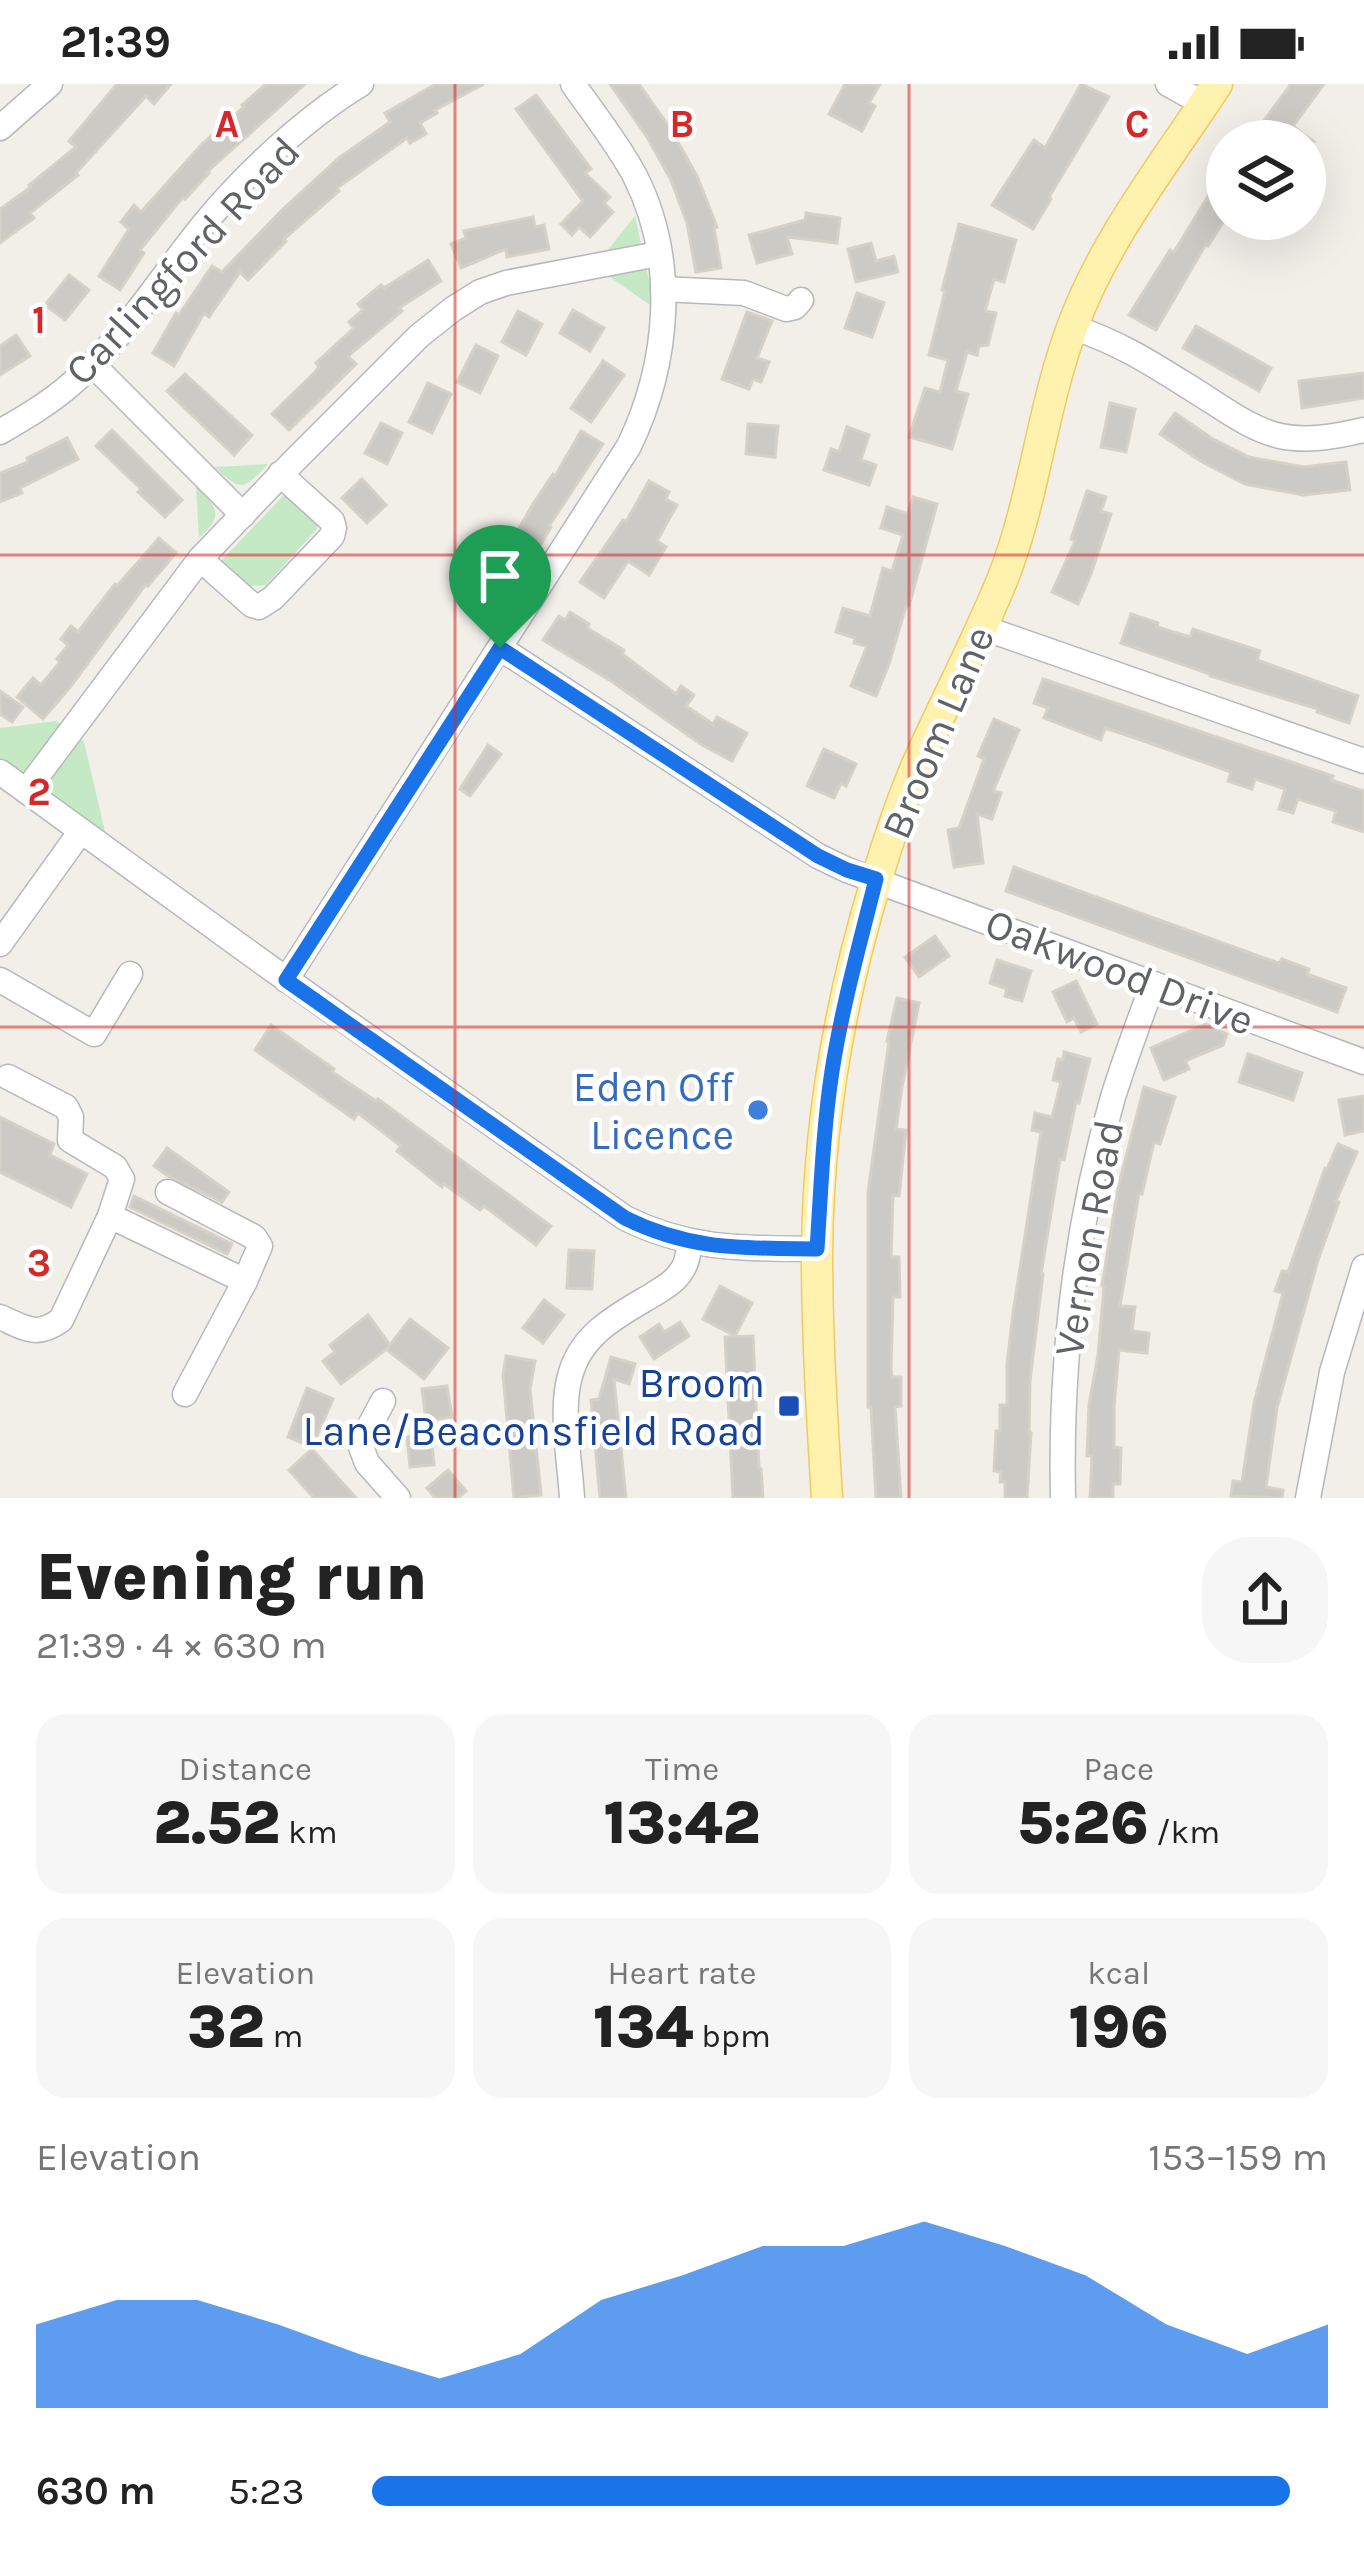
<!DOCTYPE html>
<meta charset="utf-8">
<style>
body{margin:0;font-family:Karla,sans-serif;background:#f6f6f6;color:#222;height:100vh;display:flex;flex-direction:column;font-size:45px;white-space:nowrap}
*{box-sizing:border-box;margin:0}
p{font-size:39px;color:#767676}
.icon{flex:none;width:66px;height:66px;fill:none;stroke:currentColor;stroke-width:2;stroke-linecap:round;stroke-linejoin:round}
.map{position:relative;height:1414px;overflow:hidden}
.details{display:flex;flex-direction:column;background:#fff;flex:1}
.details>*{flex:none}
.controls{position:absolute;left:1206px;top:36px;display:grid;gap:24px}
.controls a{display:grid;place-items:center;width:120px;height:120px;border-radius:50%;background:#fff;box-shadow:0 12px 48px #0002;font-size:60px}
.pin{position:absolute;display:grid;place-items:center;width:102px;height:102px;color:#fff;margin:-123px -51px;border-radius:50% 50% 50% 0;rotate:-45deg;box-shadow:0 0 12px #0007}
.pin .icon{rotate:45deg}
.round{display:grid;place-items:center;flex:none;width:126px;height:126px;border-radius:48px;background:#f6f6f6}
.headline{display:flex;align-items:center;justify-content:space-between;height:204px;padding:0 36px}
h1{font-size:66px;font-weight:800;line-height:90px}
.figures{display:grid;grid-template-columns:repeat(3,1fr);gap:18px;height:204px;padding:12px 36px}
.figures div{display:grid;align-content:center;border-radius:30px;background:#f6f6f6;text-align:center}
.figures b{font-size:60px;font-weight:800}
.figures small{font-size:33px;font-weight:400}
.figures p{font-size:33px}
.chart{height:336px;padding:24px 36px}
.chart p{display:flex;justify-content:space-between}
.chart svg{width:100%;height:216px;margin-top:12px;fill:#1a73e8;opacity:.7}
ul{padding:0 36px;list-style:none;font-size:39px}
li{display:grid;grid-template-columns:192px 144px 1fr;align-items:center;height:90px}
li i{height:30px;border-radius:15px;background:#1a73e8}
.status{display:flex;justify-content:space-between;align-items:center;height:84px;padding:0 60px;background:#fff;direction:ltr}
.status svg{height:33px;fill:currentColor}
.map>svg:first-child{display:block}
</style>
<div class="status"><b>21:39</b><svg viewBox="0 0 49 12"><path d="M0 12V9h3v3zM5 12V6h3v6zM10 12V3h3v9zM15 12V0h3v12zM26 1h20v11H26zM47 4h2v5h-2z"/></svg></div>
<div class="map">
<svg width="1364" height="1414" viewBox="0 0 1364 1414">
<rect width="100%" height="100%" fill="#f1efe8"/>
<g fill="#c5e8c5">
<path d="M 635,132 L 650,201 L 650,221 L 610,193 L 607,167 Z"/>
<path d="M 268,380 C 244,405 241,409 215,383 Z"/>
<path d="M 196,402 C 218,425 224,431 199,454 Z"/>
<path d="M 288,410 L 318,439 L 317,445 L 266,501 L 250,502 L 221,477 L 283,412 Z"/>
<path d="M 56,637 L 84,658 L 106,752 L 0,674 L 0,644 Z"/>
</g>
<g fill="#cccac5" stroke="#d6d1c6" stroke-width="3">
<path d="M 117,0 L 171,0 L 154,20 L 146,12 L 76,89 L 78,91 L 30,129 L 34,134 L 0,159 L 0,125 L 31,103 L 29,101 L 76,63 L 69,57 Z"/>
<path d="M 266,0 L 305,0 L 207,88 L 209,89 L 185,115 L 183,113 L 140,166 L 144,169 L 120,206 L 99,192 L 129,145 L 121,138 L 134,121 L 141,128 L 202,60 L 244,23 L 242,21 Z"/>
<path d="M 436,0 L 484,0 L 435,26 L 437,29 L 420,39 L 426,50 L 410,59 L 407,54 L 337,104 L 339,107 L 284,155 L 286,157 L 248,196 L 240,188 L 209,233 L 204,229 L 174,282 L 153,269 L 176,229 L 179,231 L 212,182 L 222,188 L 283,125 L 339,74 L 390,38 L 385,29 Z"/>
<path d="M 610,0 L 639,0 L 670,44 L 697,92 L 717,143 L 714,144 L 721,184 L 696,188 L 687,139 L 671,96 L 647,53 Z"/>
<path d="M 845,0 L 880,0 L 869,19 L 875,22 L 862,47 L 829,30 Z"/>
<path d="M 1081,0 L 1109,13 L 1049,113 L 1051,115 L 1033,145 L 992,121 L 1034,56 L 1045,64 Z"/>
<path d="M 1291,0 L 1324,0 L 1293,42 L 1313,57 L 1249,57 Z"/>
<path d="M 536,11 L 591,85 L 585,89 L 610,113 L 604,119 L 613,128 L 590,153 L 579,143 L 572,151 L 561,140 L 583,117 L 516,25 Z"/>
<path d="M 1227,88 L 1227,132 L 1208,162 L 1206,160 L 1156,246 L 1129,231 L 1170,166 L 1174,168 L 1212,106 Z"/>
<path d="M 806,129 L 840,134 L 837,159 L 787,153 L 792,170 L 757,179 L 749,151 L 805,136 Z"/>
<path d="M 533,133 L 535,143 L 544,141 L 549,165 L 507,173 L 506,165 L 461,184 L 451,160 L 466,154 L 464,147 Z"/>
<path d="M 959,140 L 1016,156 L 1004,198 L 994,195 L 985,227 L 996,229 L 988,261 L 979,262 L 977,271 L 967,268 L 956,307 L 968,310 L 952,365 L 909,353 L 925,304 L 940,308 L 948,276 L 929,271 L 945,207 L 942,206 Z"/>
<path d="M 871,159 L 876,177 L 894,172 L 898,188 L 856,198 L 848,165 Z"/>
<path d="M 428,176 L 441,197 L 399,224 L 402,227 L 348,272 L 356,280 L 289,346 L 272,330 L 315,288 L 319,283 L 316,279 L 354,244 L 349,238 L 363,226 L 358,220 L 381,201 L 384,204 Z"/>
<path d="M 69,191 L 89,206 L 65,236 L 45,221 Z"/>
<path d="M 857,209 L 884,219 L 872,253 L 845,244 Z"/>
<path d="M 573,226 L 604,244 L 590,267 L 560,249 Z"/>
<path d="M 518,227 L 542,240 L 526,271 L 502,258 Z"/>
<path d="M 747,228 L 772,237 L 757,274 L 769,278 L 761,298 L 753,295 L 749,305 L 722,295 Z"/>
<path d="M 1196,242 L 1271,284 L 1259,307 L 1183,264 Z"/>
<path d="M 16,251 L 30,272 L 0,291 L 0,262 Z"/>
<path d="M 476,261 L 498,272 L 480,309 L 457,298 Z"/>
<path d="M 603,277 L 624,291 L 591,338 L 571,324 Z"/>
<path d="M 1364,289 L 1364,314 L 1302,324 L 1299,297 Z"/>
<path d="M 185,290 L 252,351 L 234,371 L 167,307 Z"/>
<path d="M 428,299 L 451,310 L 432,349 L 409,338 Z"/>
<path d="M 1110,319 L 1135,325 L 1126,368 L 1101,363 Z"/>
<path d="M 1175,329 L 1213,355 L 1249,373 L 1304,383 L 1346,378 L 1350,406 L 1303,411 L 1245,400 L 1202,378 L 1160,350 Z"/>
<path d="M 381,339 L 402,349 L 387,380 L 365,369 Z"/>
<path d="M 748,340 L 778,342 L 775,373 L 746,370 Z"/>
<path d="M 847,343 L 869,351 L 861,376 L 876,381 L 869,401 L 824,386 L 831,365 L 839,368 Z"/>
<path d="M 112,346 L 182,416 L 165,433 L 138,408 L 141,405 L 96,362 Z"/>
<path d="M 581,347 L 603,360 L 549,442 L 551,443 L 532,475 L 528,473 L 491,530 L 470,517 L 495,479 L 498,481 L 533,420 L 553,390 L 555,392 Z"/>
<path d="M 67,354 L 78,375 L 20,404 L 22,409 L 0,418 L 0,389 L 28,378 L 27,374 Z"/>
<path d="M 362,395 L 386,421 L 367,439 L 342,414 Z"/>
<path d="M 649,397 L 669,408 L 666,415 L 677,421 L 657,457 L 666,463 L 649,491 L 628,477 L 604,514 L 580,498 L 623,436 L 626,438 Z"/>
<path d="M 1087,407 L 1106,413 L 1101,427 L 1111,430 L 1091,490 L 1078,520 L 1052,508 L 1075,457 L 1071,455 Z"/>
<path d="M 913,413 L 937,420 L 909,522 L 906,522 L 889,580 L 876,612 L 851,602 L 867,562 L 854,559 L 855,554 L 836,548 L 843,524 L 870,532 L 883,484 L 892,487 L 903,451 L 881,444 L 887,423 L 908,430 Z"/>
<path d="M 159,454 L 176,469 L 148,502 L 146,500 L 71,602 L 43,635 L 17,613 L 33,594 L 41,601 L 60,578 L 57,575 L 68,561 L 61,555 L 71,542 L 78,548 L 115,500 L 117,502 Z"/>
<path d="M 570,528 L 589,540 L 587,544 L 624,566 L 622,570 L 676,610 L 681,602 L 694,611 L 686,622 L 713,640 L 717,633 L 747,649 L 732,677 L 702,661 L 611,597 L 543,556 L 559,532 L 565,536 Z"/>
<path d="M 1131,530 L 1158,539 L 1157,543 L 1190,553 L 1193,545 L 1260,567 L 1257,576 L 1358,612 L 1349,639 L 1317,628 L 1318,625 L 1210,592 L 1210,590 L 1121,559 Z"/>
<path d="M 1043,595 L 1333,692 L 1331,696 L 1364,707 L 1364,748 L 1333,738 L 1336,727 L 1298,715 L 1293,729 L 1279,725 L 1285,705 L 1255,695 L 1252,705 L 1228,697 L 1231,688 L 1138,655 L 1105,644 L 1101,656 L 1044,634 L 1048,624 L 1034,619 Z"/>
<path d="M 0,607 L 23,623 L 12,638 L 0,630 Z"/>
<path d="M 994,635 L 1019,646 L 993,707 L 1001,709 L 992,735 L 977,730 L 983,779 L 954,783 L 948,746 L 959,744 L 984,675 L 978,672 Z"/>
<path d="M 488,661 L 501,670 L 470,712 L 460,705 Z"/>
<path d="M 824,665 L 856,680 L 846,702 L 841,699 L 834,714 L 807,702 Z"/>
<path d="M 1014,783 L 1264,874 L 1279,879 L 1282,875 L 1309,885 L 1307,890 L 1346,904 L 1337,928 L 1006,807 Z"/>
<path d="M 935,852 L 949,872 L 919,893 L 905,873 Z"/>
<path d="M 997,876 L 1031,887 L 1022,917 L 1005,912 L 1007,905 L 990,899 Z"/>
<path d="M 1076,897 L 1097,940 L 1081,948 L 1074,934 L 1067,938 L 1053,908 Z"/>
<path d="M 897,914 L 919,919 L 902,1003 L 896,1045 L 906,1046 L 899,1112 L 893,1111 L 891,1173 L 899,1173 L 900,1213 L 893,1213 L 891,1285 L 892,1293 L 901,1293 L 901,1322 L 895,1323 L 901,1414 L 876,1414 L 871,1323 L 868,1323 L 868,1108 L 889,957 L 887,957 Z"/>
<path d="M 1206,940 L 1227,950 L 1223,961 L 1185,977 L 1189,985 L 1164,996 L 1151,964 Z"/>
<path d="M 271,941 L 334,985 L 332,988 L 376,1017 L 378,1015 L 551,1142 L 536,1161 L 484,1122 L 480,1126 L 444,1100 L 442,1103 L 397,1067 L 401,1062 L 358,1029 L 354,1035 L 255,966 Z"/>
<path d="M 1064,968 L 1090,975 L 1079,1019 L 1076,1018 L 1064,1076 L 1060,1075 L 1041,1190 L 1043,1190 L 1030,1297 L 1029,1349 L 1031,1349 L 1027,1414 L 1005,1414 L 1005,1398 L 1000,1398 L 1001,1388 L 994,1387 L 996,1347 L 1000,1347 L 1000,1321 L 1007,1321 L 1007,1280 L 1013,1229 L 1041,1048 L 1032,1046 L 1035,1029 L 1052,1033 L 1061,998 L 1053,996 L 1058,975 L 1063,976 Z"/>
<path d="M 1248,970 L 1302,989 L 1293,1016 L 1239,998 Z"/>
<path d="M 1144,1003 L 1175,1013 L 1160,1060 L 1154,1058 L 1142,1110 L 1139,1109 L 1120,1222 L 1135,1223 L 1132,1247 L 1149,1249 L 1147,1269 L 1119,1266 L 1114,1323 L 1114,1363 L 1121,1364 L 1120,1400 L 1113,1400 L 1113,1414 L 1090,1414 L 1092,1372 L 1087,1372 L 1089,1321 L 1098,1271 L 1104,1203 L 1102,1202 L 1118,1104 Z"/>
<path d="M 1364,1012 L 1364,1047 L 1345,1051 L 1339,1016 Z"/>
<path d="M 0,1033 L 54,1060 L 50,1071 L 87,1090 L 71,1123 L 0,1088 Z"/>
<path d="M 1338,1060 L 1357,1068 L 1336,1117 L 1339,1118 L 1318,1176 L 1277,1324 L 1266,1403 L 1283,1406 L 1282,1414 L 1231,1412 L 1233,1397 L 1242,1398 L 1254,1319 L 1283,1209 L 1275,1207 L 1282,1187 L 1288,1188 L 1325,1084 L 1327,1085 Z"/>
<path d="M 167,1064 L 229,1108 L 222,1118 L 168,1092 L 154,1082 Z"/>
<path d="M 134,1112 L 232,1160 L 227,1170 L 130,1123 Z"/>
<path d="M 569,1166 L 594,1167 L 592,1205 L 567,1204 Z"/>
<path d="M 720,1202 L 752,1219 L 735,1252 L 703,1235 Z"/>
<path d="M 544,1216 L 564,1231 L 543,1259 L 523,1244 Z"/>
<path d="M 368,1231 L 390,1261 L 410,1235 L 448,1264 L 424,1295 L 387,1266 L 389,1263 L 341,1300 L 323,1277 L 335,1268 L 330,1261 Z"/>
<path d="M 680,1238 L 689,1252 L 654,1275 L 640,1253 L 659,1240 L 664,1248 Z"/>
<path d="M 753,1252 L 759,1385 L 761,1385 L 763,1414 L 733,1414 L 725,1253 Z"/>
<path d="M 506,1272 L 535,1277 L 530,1305 L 541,1411 L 514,1414 L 503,1291 Z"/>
<path d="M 611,1273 L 635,1280 L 629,1300 L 614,1295 L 626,1414 L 600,1414 L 591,1316 L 599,1315 Z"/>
<path d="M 447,1302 L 452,1333 L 426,1337 L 422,1305 Z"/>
<path d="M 307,1304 L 333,1315 L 312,1363 L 288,1353 Z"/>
<path d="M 431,1351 L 434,1381 L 410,1383 L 407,1353 Z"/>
<path d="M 312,1365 L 356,1414 L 314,1414 L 289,1386 Z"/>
<path d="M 448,1386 L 466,1407 L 458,1414 L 435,1414 L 427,1404 Z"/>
</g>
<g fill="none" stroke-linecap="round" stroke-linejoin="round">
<defs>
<g id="minor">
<path d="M 1168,0 L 1204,20"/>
<path d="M 0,44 L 50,0"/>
<path d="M 663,205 L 744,209 L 786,225 L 795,223 L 801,216"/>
<path d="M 1072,243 C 1121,259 1154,281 1197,308 C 1223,324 1250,345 1280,352 C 1307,358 1338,352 1364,346"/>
<path d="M 92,280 L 243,431"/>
<path d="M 0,348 C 24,334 48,320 69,302 C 122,257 160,194 204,140 C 245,90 305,34 361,0"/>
<path d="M 200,475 L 252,521 L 259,523 L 273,514 L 332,452 L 334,444 L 332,437 L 280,390"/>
<path d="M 981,543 L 1364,677"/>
<path d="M 500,564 L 818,772 L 847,786 L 1364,978"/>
<path d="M 0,688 L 269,883 L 625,1134 C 692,1167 744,1164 817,1165"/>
<path d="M 26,707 L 200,475 L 292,379 L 419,252 L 453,225 L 480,208 L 506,199 L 658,170"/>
<path d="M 0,860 L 81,747"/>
<path d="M 0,896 L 94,950 L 130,890"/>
<path d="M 286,896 L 629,362 C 669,279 678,177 635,92 C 618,60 594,30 573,0"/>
<path d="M 8,993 L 66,1023 L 71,1033 L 70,1056 L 115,1083 L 122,1095 L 110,1132 L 245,1197"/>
<path d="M 168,1108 L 254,1153 L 260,1162 L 245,1197 L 185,1310"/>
<path d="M 0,1233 C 25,1244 36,1254 61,1236 L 110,1132"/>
<path d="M 383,1317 L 360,1360 L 367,1379 L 398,1414"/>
<path d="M 572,1414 C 570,1378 560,1327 570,1292 C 581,1249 619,1231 654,1210 C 665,1203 676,1197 682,1186 C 688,1178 688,1168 690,1159"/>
<path d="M 1063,1414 C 1060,1278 1075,1144 1113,1013 C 1125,975 1139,937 1153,900"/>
<path d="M 1308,1414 L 1332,1288 L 1364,1183"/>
</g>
<path id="major" d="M 827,1414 C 822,1333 817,1251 817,1169 C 818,1043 840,915 877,794 C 888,757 901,719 916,683 C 944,620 977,558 1003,494 C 1035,412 1042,323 1073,241 C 1106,153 1166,78 1217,0"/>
</defs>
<use href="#minor" stroke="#b5b8bc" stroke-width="27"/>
<use href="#major" stroke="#f2c960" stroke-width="33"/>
<use href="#minor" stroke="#fff" stroke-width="24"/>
<use href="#major" stroke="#fff2af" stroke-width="30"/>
</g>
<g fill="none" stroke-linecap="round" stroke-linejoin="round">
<defs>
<path id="route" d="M 500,564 L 818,772 L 847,786 L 876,795 C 860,859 842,923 832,987 C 823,1046 821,1106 817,1165 C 745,1164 691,1167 625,1134 L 286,896 Z"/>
</defs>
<use href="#route" stroke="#fff" stroke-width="24"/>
<use href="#route" stroke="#1a73e8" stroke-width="15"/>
</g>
<path fill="none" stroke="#d62828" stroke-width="3" stroke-opacity="0.55" d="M 455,0 L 455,1414M 909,0 L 909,1414M 0,471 L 1364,471M 0,943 L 1364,943"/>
<circle fill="#3f7fe0" stroke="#fff" stroke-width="4.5" cx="758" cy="1026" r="12"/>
<rect fill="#1a4fb4" stroke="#fff" stroke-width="4.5" x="777" y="1310" width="24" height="24" rx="6"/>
<g text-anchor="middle" stroke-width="9" stroke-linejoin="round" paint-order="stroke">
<g font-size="42" fill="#5f6368" stroke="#fff">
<text transform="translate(182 176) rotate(-47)" y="15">Carlingford Road</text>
<text transform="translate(937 648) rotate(-67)" y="15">Broom Lane</text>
<text transform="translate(1120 887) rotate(21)" y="15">Oakwood Drive</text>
<text transform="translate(1088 1154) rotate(-80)" y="15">Vernon Road</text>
</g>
<g font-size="42" fill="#366cbe" stroke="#fff" text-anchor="end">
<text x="734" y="1017">Eden Off<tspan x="734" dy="48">Licence</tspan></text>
</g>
<g font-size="42" fill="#164399" stroke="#fff" text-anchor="end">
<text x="765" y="1313">Broom<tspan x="765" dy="48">Lane/Beaconsfield Road</tspan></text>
</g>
</g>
<g font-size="39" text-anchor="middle" font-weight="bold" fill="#d62828" stroke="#fff" stroke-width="9" stroke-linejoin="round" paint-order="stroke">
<text x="227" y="53">A</text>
<text x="682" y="53">B</text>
<text x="1137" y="53">C</text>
<text x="39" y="249">1</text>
<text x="39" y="721">2</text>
<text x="39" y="1192">3</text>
</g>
</svg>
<div class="controls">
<a><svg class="icon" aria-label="layers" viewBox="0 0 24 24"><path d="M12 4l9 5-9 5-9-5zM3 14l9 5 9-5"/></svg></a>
</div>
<div class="pin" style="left:500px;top:564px;background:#1e9e55"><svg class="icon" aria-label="arrive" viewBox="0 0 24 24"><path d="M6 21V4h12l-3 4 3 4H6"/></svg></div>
</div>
<section class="details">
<div class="headline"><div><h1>Evening run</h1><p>21:39 · 4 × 630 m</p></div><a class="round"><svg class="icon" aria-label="share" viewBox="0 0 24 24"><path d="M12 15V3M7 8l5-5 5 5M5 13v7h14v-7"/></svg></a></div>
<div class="figures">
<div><p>Distance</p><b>2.52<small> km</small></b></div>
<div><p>Time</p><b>13:42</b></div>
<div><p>Pace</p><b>5:26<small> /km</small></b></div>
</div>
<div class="figures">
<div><p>Elevation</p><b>32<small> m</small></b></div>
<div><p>Heart rate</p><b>134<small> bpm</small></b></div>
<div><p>kcal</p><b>196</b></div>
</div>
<div class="chart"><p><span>Elevation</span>153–159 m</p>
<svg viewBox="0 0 160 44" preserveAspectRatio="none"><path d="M0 44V27L10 22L20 22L30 27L40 33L50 38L60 33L70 22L80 17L90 11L100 11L110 6L120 11L130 17L140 27L150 33L160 27V44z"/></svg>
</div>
<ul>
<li><b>630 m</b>5:23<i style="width:96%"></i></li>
</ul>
</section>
